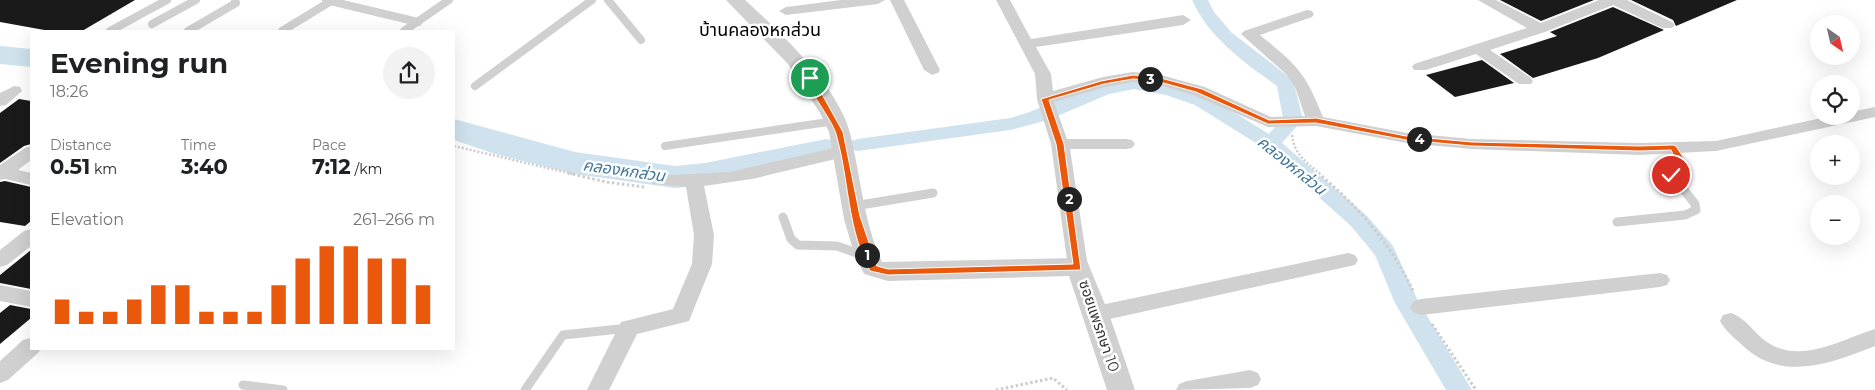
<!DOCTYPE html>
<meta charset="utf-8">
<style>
body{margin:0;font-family:Montserrat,"Noto Sans Thai",sans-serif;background:#f2f2f2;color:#202124;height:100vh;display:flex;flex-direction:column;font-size:19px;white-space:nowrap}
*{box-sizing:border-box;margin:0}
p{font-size:16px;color:#757577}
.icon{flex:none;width:28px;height:28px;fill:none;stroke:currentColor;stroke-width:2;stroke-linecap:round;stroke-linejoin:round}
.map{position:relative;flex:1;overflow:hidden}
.details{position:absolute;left:30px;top:30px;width:425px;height:320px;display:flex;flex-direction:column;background:#fff;border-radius:0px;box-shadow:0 5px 20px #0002}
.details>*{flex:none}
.needle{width:32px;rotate:146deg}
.tools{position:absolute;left:1810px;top:15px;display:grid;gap:10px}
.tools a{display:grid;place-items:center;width:50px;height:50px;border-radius:50%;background:#fff;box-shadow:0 5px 20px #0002;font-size:25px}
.pin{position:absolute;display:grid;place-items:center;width:42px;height:42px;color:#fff;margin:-21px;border:2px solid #fff;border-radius:50%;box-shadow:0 1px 5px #0007}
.km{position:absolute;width:25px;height:25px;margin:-12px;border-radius:50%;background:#222;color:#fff;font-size:14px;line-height:25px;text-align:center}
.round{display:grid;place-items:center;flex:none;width:52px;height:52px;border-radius:26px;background:#f2f2f2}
.headline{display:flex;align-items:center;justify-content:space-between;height:85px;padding:0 20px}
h1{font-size:28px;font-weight:700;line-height:38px}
.metrics{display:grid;grid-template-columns:repeat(3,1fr);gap:8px;height:85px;padding:5px 20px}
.metrics div{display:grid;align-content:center}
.metrics b{font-size:21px;font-weight:700}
.metrics small{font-size:14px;font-weight:400}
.metrics p{font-size:14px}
.chart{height:140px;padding:10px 20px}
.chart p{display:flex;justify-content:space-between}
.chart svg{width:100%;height:90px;margin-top:5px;stroke:#ea580c;stroke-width:6}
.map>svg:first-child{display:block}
</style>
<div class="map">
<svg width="1875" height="390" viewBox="0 0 1875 390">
<rect width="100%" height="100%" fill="#fff"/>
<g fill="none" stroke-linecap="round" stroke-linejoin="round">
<path fill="#cfe2ee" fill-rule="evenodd" d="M 1192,0 L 1208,0 L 1214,12 L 1231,32 L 1293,80 L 1303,119 L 1282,143 L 1367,216 L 1393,246 L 1418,301 L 1472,390 L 1446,390 L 1395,303 L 1375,255 L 1351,226 L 1264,148 L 1195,105 L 1166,95 L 1134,89 L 1109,94 L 1048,120 L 1010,130 L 858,151 L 851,149 L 848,145 L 851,141 L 858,139 L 1010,118 C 1041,110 1068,94 1099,85 C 1164,65 1216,101 1269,134 L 1283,118 L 1277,86 C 1244,62 1209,38 1192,0 Z"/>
<g fill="#cfe2ee" fill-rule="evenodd">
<path d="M 0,46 L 31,49 L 31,67 L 0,64 Z"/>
<path d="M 454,119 L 575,152 L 675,166 L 705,163 L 826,139 L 838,142 L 843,150 L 838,158 L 826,161 L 705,185 L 675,188 L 575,174 L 495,154 L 454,140 Z"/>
</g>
</g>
<g fill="#1a1a1a">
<path d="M 0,0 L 135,0 L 82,31 L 50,31 L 0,22 Z"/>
<path d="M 1500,0 L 1594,0 L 1541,21 Z"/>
<path d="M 1631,0 L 1737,0 L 1676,26 L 1673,20 Z"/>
<path d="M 1613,7 L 1664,30 L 1598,58 L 1533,78 L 1500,54 L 1557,36 L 1550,32 Z"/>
<path d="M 1482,60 L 1514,83 L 1455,97 L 1426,75 Z"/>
<path d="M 19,99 L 31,101 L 31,144 L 24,146 L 0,163 L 0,113 Z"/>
<path d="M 5,181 L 31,187 L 31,221 L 25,226 L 0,222 L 0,182 Z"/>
<path d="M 31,250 L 31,289 L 0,283 L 0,275 Z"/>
<path d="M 10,305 L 31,309 L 31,318 L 0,344 L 0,313 Z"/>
</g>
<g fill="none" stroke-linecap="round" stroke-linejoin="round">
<g stroke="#cdcdcd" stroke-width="2.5" stroke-dasharray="2 2" stroke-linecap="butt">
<path d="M 1292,135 C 1294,154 1306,162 1320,174"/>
<path d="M 454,146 L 573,174"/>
</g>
<g stroke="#cdcdcd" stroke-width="3" stroke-dasharray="2.5 2.5" stroke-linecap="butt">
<path d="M 568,173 L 606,182 L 644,187"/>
<path d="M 1318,173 C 1360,208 1391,244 1414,293"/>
<path d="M 1432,324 L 1476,390"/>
<path d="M 996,390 L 1053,378 L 1067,390"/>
</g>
<g stroke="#d0d0d0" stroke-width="8">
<path d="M 326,0 L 418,22"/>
<path d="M 608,0 L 641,40"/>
<path d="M 152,24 L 196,0"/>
<path d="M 110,31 L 167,0"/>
<path d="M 188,31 L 236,3 L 235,0"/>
<path d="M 282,31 L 331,1"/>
<path d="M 404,31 L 449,0"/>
<path d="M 475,86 L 592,0"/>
<path d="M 665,146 L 835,121"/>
<path d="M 1671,174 L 1671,171 L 1682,162 L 1673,147"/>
</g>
<g stroke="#d0d0d0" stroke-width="9">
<path d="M 854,206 L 933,193"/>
<path d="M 783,217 L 791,239 L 798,245 L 837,246 L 865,256"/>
<path d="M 1617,222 L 1685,215 L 1696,210 L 1695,204 L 1671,173"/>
<path d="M 243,385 L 283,390"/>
<path d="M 525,390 L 563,335 L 629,328"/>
</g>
<g fill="#d0d0d0" fill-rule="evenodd">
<path d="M 841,0 L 885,0 L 878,4 L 786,15 L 779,11 L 786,7 Z"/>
<path d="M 890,0 L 904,0 L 940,70 L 938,73 L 932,75 L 924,70 Z"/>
<path d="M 996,0 L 1010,0 L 1031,39 L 1183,15 L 1191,20 L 1183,25 L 1036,47 L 1051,74 L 1053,91 L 1103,77 L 1133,72 L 1157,74 L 1205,87 L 1271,117 L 1305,116 L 1295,87 L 1287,75 L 1241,34 L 1244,31 L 1307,10 L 1312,11 L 1314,14 L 1312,17 L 1260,35 C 1298,66 1305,72 1323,117 L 1407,133 L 1472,139 L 1639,143 L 1716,141 L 1831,116 L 1851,116 L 1851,112 L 1875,107 L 1875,117 L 1716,151 L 1639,155 L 1472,149 L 1407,143 L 1316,126 L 1268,127 L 1193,95 L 1156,84 L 1133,82 L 1105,87 L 1054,102 L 1067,139 L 1126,139 L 1132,140 L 1135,144 L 1132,148 L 1126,149 L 1070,149 L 1088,267 L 1085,272 L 1078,274 L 1071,272 L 1068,267 L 1051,144 L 1037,99 L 1035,74 Z"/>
<path d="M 1478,0 L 1496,0 L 1541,23 L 1599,0 L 1627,0 L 1672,22 L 1675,25 L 1672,28 L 1662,28 L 1613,5 L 1545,32 L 1490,50 L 1531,78 L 1533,81 L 1531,84 L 1519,84 L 1476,54 L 1426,70 L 1414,70 L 1412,67 L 1414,64 L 1527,28 Z"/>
<path d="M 14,86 L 20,87 L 22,91 L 6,105 L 0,106 L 0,93 Z"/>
<path d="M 31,146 L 31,160 L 18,170 L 31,173 L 31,185 L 5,179 L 0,180 L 0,165 L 25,148 Z"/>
<path d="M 842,146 L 848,148 L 851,152 L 848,156 L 752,179 L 704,186 L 714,235 L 712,264 L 689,321 L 637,334 L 609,390 L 587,390 L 621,322 L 673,309 L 692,264 L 694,235 L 686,187 L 653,184 L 651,180 L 653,176 L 729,172 Z"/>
<path d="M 31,229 L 31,246 L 7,265 L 0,267 L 0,250 L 24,231 Z"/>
<path d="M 1348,253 L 1355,255 L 1358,260 L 1355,265 L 1096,322 L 1088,320 L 1085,314 L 1088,308 L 1096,306 Z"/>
<path d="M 1660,273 L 1667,275 L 1670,280 L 1667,285 L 1660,287 L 1421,315 L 1414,313 L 1410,307 L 1414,301 L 1421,299 Z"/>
<path d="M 0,285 L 31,291 L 31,307 L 0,301 Z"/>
<path d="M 1731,313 C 1746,318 1754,333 1767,342 C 1801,365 1842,339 1875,329 L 1875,346 C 1830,364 1780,383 1741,344 C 1733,337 1725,330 1720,321 L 1723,315 Z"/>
<path d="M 31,338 L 31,349 L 40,349 L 39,352 L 8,380 L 0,383 L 0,361 L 23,340 Z"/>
<path d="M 1250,370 L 1258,373 L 1261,379 L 1258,385 L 1250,388 L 1176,390 L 1179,384 L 1187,381 Z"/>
</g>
<path fill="#d0d0d0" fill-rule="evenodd" d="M 726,0 L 745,0 C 780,32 838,86 850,133 C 861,177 863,220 882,262 L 1078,258 L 1087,261 L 1109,314 L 1135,390 L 1107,390 L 1069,276 L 888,281 L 864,274 L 854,253 L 844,219 L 829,132 L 820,113 L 788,64 Z"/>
</g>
<path fill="#ea580c" stroke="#fff" d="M 1133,75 L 1157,77 L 1202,89 L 1269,120 L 1316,118 L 1406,136 L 1472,142 L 1639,146 L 1673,145 L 1676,146 L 1686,162 L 1671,177 L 1667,175 L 1667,171 L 1677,162 L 1671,150 L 1639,151 L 1472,146 L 1406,140 L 1316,123 L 1268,124 L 1196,92 L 1156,81 L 1133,79 L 1104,84 L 1049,100 L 1064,144 L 1081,270 L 888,275 L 870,271 C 847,229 849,179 836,134 C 831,117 807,91 807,76 L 813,78 L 843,132 L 860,216 L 877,266 L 888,269 L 1073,264 L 1056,144 L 1041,99 L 1101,81 Z"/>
<g text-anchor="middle" stroke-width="5" stroke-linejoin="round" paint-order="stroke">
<g font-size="15" fill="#333" stroke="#fff">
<text transform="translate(1099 326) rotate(71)" y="5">ซอยแพรกษา 10</text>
</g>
<g font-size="16" font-style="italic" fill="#3f7597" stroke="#fff">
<text transform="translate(1292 165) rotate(39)" y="6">คลองหกส่วน</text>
<text transform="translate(624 170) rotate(8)" y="6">คลองหกส่วน</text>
</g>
<g font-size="18" fill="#000" stroke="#fff">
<text x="760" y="36">บ้านคลองหกส่วน</text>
</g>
</g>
</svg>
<div class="tools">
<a><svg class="needle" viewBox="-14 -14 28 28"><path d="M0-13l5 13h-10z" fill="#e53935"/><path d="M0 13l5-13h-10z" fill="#757577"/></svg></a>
<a><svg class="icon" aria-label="locate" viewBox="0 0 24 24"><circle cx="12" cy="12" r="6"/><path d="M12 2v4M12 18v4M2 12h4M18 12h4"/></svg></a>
<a>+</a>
<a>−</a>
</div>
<div class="pin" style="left:810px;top:78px;background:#1e9e55"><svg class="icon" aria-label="arrive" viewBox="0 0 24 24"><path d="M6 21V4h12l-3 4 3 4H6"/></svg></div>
<div class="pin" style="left:1671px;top:175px;background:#d93025"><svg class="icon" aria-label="check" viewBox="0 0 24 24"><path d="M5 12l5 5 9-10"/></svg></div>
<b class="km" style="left:867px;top:255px">1</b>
<b class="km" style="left:1069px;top:199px">2</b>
<b class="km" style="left:1150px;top:79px">3</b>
<b class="km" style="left:1419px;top:139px">4</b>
<section class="details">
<div class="headline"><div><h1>Evening run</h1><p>18:26</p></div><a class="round"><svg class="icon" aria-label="share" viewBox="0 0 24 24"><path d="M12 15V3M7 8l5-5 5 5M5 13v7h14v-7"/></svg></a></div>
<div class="metrics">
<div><p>Distance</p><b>0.51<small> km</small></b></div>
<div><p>Time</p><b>3:40</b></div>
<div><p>Pace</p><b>7:12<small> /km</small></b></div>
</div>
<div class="chart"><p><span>Elevation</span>261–266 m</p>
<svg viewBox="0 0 160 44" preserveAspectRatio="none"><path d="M5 44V32M15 44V38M25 44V38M35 44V32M45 44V25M55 44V25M65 44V38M75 44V38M85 44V38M95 44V25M105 44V12M115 44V6M125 44V6M135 44V12M145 44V12M155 44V25"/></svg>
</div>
</section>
</div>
